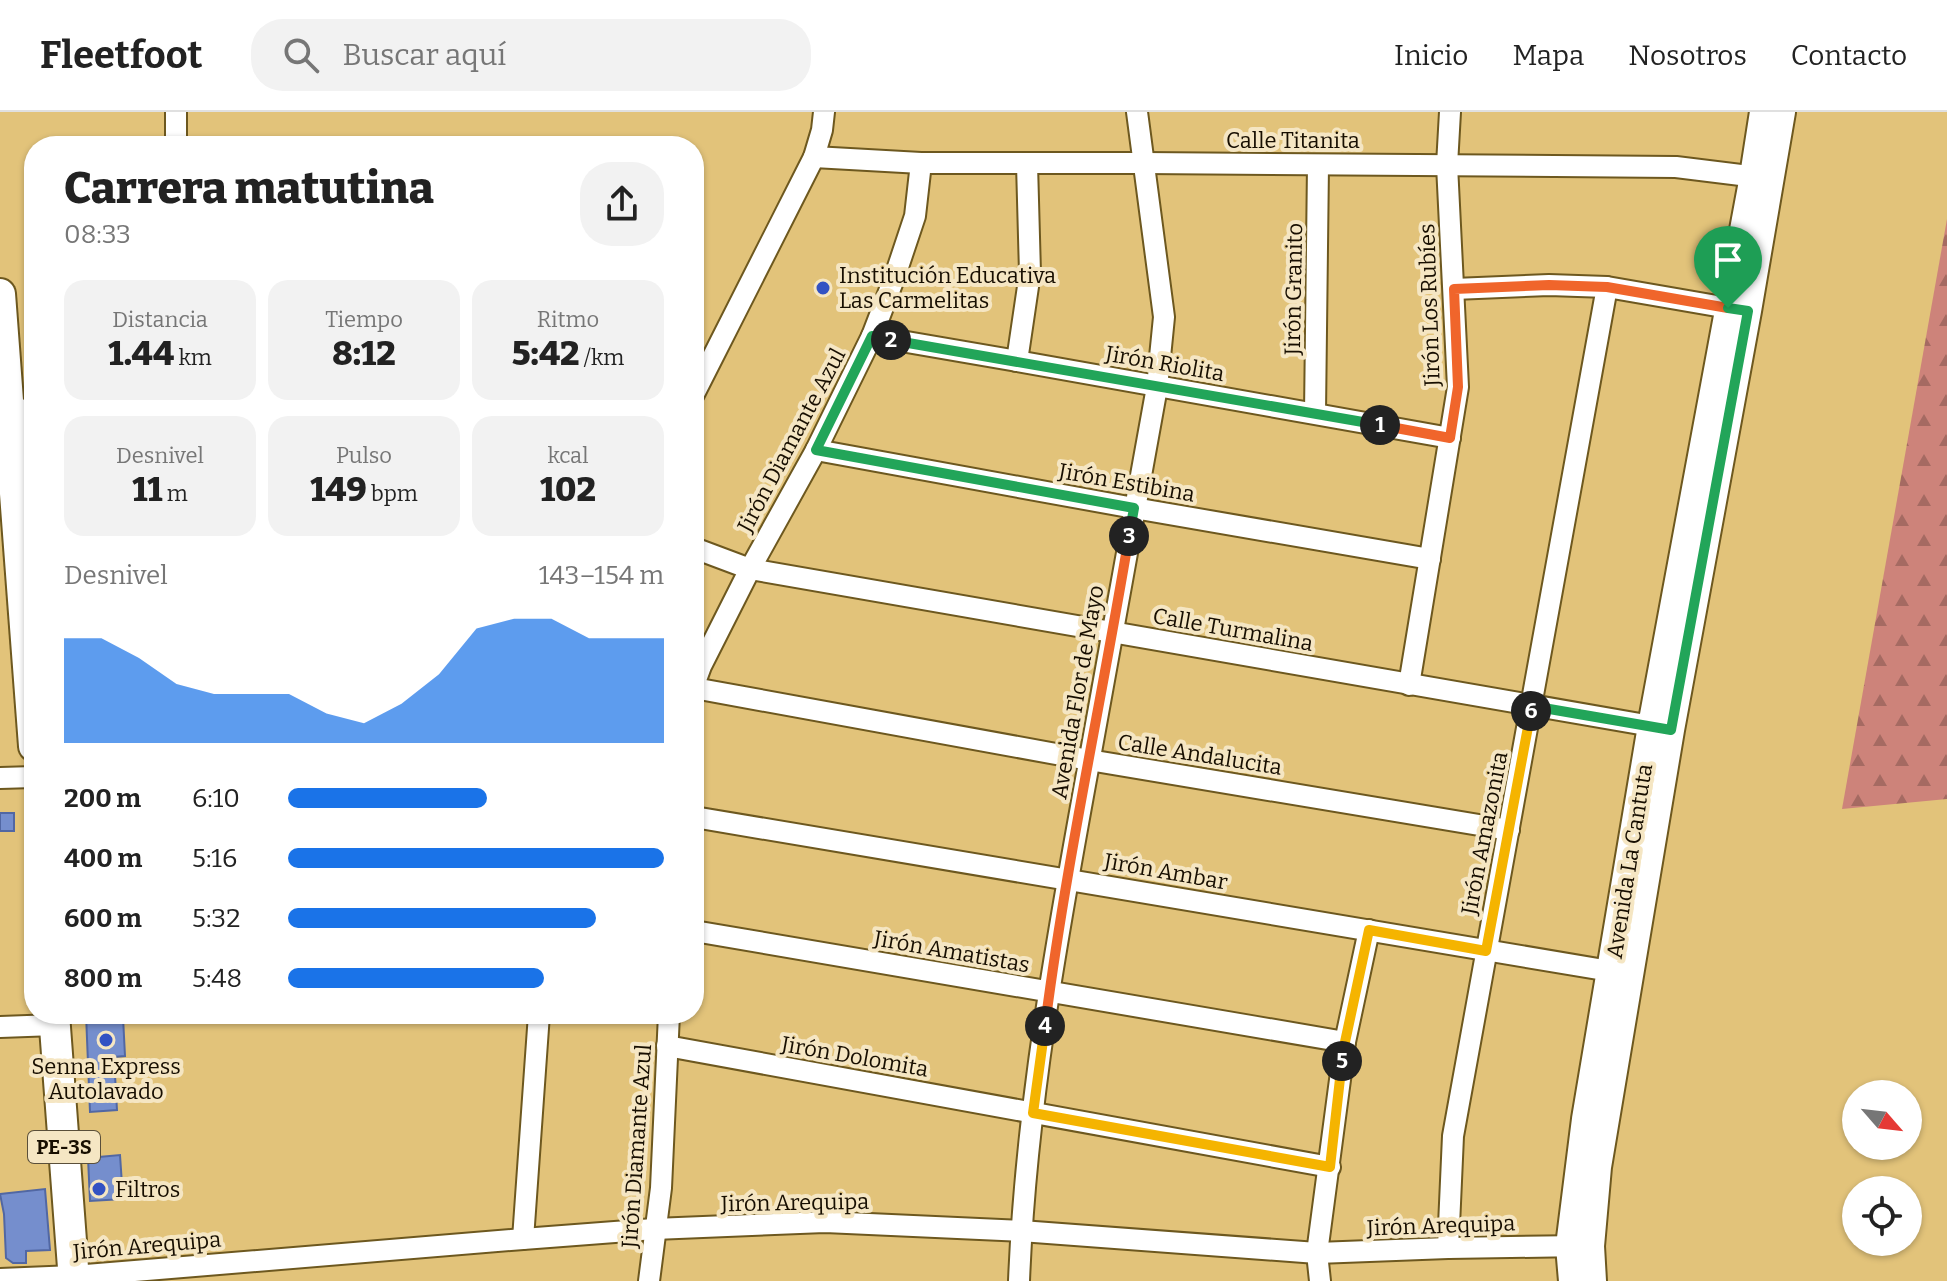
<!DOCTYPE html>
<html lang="es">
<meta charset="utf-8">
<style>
body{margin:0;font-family:Bitter,serif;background:#f2f2f2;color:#222;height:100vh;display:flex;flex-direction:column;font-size:30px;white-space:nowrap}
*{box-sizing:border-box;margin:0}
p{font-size:26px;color:#767676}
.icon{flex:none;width:44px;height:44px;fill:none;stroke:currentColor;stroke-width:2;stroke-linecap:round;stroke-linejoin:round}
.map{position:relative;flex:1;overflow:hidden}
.panel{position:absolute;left:24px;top:24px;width:680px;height:888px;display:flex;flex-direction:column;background:#fff;border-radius:32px;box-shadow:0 2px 6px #0004}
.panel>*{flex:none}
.needle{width:52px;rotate:118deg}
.tools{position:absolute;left:1842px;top:968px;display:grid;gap:16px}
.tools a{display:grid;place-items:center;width:80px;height:80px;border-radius:50%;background:#fff;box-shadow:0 2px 6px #0004;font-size:40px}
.pin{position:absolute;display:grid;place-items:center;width:68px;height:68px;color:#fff;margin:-82px -34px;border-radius:50% 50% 50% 0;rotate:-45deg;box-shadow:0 0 8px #0007}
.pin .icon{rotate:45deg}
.km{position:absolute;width:40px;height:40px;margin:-20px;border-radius:50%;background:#222;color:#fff;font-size:22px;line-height:40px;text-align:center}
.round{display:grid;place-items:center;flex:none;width:84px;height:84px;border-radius:32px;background:#f2f2f2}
.overview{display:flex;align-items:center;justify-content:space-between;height:136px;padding:0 40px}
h1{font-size:44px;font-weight:800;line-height:60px}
.metrics{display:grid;grid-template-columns:repeat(3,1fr);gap:12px;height:136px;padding:8px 40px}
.metrics div{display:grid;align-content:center;border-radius:20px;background:#f2f2f2;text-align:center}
.metrics b{font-size:34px;font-weight:800}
.metrics small{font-size:22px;font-weight:400}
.metrics p{font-size:22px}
.chart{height:224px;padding:16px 40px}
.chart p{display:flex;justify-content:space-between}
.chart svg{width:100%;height:144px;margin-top:8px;fill:#1a73e8;opacity:.7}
ul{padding:0 40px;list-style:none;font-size:26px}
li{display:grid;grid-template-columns:128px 96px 1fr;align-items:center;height:60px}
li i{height:20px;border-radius:10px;background:#1a73e8}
header{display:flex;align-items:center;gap:48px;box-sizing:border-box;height:112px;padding:0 40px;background:#fff;border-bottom:2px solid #e0e0e0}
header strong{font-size:38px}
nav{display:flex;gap:44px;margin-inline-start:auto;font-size:28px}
.search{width:560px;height:72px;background:#f2f2f2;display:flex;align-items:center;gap:20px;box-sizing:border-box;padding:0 28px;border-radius:32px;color:#767676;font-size:30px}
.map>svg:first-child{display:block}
</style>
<header>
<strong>Fleetfoot</strong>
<div class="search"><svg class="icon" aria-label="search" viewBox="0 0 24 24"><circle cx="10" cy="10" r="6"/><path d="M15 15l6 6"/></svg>Buscar aquí</div>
<nav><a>Inicio</a><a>Mapa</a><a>Nosotros</a><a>Contacto</a></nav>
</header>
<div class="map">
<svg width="1947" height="1169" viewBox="0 0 1947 1169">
<defs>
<pattern id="forest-firs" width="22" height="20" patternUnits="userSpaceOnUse" patternTransform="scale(2)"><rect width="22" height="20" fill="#cd837a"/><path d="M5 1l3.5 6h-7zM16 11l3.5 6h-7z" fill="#a56a62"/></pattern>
</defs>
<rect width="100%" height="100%" fill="#e2c37a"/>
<path fill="url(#forest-firs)" d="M 1947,107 L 1947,687 L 1842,697 Z"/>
<g fill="#758ecd" stroke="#5167a3" stroke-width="2">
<rect x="0" y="701" width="14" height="18"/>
<path d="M 86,902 L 108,902 L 108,906 L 123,905 L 125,944 L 114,945 L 117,998 L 90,1000 Z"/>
<path d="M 120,1043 L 123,1087 L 90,1089 L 88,1046 Z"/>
<path d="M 45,1077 L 50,1138 L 26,1139 L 26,1151 L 13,1151 L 6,1146 L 4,1102 L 0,1082 Z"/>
</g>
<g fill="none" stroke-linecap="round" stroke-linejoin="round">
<defs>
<g id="minor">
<path d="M 176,0 L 176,34"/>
<path d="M 814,45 L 921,51 L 1143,51 L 1676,55 L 1765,66"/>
<path d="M 1454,177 L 1549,173 L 1607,175 L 1740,198"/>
<path d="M 872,224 L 1017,249 L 1450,326"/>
<path d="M 1017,249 L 1030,161 L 1027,52"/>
<path d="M 694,282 L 814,45 L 822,18 L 824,0"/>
<path d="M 0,299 L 34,297"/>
<path d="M 1315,301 L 1318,53"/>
<path d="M 816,338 L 1134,396 L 1430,447"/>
<path d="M 694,436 L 750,457 L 1663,616"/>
<path d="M 694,573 L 701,554 L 750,457 L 816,338 L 872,224 L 895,164 L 915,104 L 921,51"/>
<path d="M 1409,573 L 1458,275 L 1447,53 L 1450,0"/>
<path d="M 694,576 L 1089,648 L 1509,718"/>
<path d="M 0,666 L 34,665"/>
<path d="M 694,705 L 1622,861"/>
<path d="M 694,819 L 1345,930"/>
<path d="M 0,915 L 55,913"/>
<path d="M 667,934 L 1330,1055"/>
<path d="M 523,1127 L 539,902"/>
<path d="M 1448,1136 L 1453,1024 L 1607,175"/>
<path d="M 0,1167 L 74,1164 L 523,1127 L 654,1117 L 825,1110 L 1021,1119 L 1317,1141 L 1448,1136 L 1583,1134"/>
<path d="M 649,1169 L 661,1076 L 669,902"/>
<path d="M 1019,1169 C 1026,991 1059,815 1091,640 C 1113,518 1134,396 1157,275 L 1164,205 L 1137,0"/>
<path d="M 1320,1169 L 1317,1141 L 1345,930 L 1369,818"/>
</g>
<g id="major">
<path d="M 1572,1169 L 1569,1134 L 1585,1007 L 1651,614 L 1753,64 L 1763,0"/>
<path d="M 1593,1169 L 1591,1134 L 1598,1055 L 1671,618 L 1748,199 L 1782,0"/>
</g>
<g id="highway">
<path d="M 0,182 L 34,634"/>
<path d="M 54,902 L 74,1169"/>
</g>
</defs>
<use href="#minor" stroke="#6d581f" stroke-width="24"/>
<use href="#major" stroke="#6d581f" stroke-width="30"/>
<use href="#highway" stroke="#6d581f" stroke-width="34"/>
<use href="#minor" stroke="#fff" stroke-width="20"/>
<use href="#major" stroke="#fff" stroke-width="26"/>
<use href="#highway" stroke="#fff" stroke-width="30"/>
</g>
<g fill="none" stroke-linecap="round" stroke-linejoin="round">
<defs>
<path id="split-1" d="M 1380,313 L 1450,326 L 1458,275 L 1454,177 L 1549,173 L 1607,175 L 1728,196"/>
<path id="split-2" d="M 891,228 L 1380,313"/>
<path id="split-3" d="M 891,228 L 872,224 L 816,338 L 1134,396 L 1129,424"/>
<path id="split-4" d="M 1045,914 C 1066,750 1102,587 1129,424"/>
<path id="split-5" d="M 1045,914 L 1033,1001 L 1330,1055 L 1342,949"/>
<path id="split-6" d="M 1342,949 L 1345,930 L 1369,818 L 1486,839 L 1531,599"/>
<path id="split-7" d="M 1531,599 L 1532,594 L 1671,618 L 1748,199 L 1728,196"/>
</defs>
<use href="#split-1" stroke="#fff" stroke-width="16"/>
<use href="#split-2" stroke="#fff" stroke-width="16"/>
<use href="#split-3" stroke="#fff" stroke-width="16"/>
<use href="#split-4" stroke="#fff" stroke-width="16"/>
<use href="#split-5" stroke="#fff" stroke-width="16"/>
<use href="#split-6" stroke="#fff" stroke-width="16"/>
<use href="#split-7" stroke="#fff" stroke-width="16"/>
<use href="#split-1" stroke="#f0652b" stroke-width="10"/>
<use href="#split-2" stroke="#22a559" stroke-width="10"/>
<use href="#split-3" stroke="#22a559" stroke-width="10"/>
<use href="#split-4" stroke="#f0652b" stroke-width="10"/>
<use href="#split-5" stroke="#f5b400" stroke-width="10"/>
<use href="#split-6" stroke="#f5b400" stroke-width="10"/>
<use href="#split-7" stroke="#22a559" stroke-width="10"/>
</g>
<g fill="#3352c3" stroke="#f5e6c3" stroke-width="3">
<circle cx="823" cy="176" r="8"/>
<circle cx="106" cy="928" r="8"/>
<circle cx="99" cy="1077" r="8"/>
</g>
<g text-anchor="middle" stroke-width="8" stroke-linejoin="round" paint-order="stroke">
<rect fill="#f5e6c3" stroke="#5a4f3a" stroke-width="2" x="28" y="1019" width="72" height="32" rx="6"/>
<g font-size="20" font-weight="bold" fill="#170e00">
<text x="64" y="1042">PE-3S</text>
</g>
<g font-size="22" fill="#170e00" stroke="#f5e6c3">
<text x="1293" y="36">Calle Titanita</text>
<text transform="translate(1293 177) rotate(-89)" y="8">Jirón Granito</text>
<text transform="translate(1429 193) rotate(-92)" y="8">Jirón Los Rubíes</text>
<text transform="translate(1165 251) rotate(10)" y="8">Jirón Riolita</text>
<text transform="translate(791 328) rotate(-62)" y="8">Jirón Diamante Azul</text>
<text transform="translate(1127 370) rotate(10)" y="8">Jirón Estibina</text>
<text transform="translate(1233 517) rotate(10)" y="8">Calle Turmalina</text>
<text transform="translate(1077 580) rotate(-80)" y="8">Avenida Flor de Mayo</text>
<text transform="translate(1200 642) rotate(9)" y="8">Calle Andalucita</text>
<text transform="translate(1484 721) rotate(-79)" y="8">Jirón Amazonita</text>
<text transform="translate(1629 749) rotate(-81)" y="8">Avenida La Cantuta</text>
<text transform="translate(1166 759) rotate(10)" y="8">Jirón Ambar</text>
<text transform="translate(952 839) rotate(10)" y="8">Jirón Amatistas</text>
<text transform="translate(855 944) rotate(10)" y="8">Jirón Dolomita</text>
<text transform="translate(636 1034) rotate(-86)" y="8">Jirón Diamante Azul</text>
<text transform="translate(795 1090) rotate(-1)" y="8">Jirón Arequipa</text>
<text transform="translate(1441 1113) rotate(-2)" y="8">Jirón Arequipa</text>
<text transform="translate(147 1133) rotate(-5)" y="8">Jirón Arequipa</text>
</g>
<g font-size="22" fill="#170e00" stroke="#f5e6c3" text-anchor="start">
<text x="839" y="171">Institución Educativa<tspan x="839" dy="25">Las Carmelitas</tspan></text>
<text x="106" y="962" text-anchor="middle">Senna Express<tspan x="106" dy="25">Autolavado</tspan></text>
<text x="115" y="1085">Filtros</text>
</g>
</g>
</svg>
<div class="tools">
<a><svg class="needle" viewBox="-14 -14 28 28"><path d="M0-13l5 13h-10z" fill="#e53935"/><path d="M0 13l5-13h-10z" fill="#767676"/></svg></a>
<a><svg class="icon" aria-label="locate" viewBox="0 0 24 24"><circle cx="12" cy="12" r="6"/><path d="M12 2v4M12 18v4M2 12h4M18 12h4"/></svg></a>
</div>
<div class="pin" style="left:1728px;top:196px;background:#1e9e55"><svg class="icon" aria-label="arrive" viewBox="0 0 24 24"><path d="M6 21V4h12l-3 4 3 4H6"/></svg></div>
<b class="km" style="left:1380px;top:313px">1</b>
<b class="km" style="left:891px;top:228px">2</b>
<b class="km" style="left:1129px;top:424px">3</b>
<b class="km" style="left:1045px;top:914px">4</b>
<b class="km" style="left:1342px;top:949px">5</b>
<b class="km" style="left:1531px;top:599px">6</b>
<section class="panel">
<div class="overview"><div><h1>Carrera matutina</h1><p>08:33</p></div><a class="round"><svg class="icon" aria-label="share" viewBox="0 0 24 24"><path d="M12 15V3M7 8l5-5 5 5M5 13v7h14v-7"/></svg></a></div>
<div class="metrics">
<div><p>Distancia</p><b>1.44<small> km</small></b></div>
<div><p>Tiempo</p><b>8:12</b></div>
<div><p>Ritmo</p><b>5:42<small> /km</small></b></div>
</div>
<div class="metrics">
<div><p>Desnivel</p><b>11<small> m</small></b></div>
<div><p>Pulso</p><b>149<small> bpm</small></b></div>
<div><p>kcal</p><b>102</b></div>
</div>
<div class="chart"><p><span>Desnivel</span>143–154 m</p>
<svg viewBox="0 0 160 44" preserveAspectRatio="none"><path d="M0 44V12L10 12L20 18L30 26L40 29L50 29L60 29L70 35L80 38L90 32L100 23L110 9L120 6L130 6L140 12L150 12L160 12V44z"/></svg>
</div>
<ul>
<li><b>200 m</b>6:10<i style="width:53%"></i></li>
<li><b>400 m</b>5:16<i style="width:100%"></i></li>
<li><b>600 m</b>5:32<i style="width:82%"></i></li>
<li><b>800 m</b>5:48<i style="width:68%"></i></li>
</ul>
</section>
</div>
